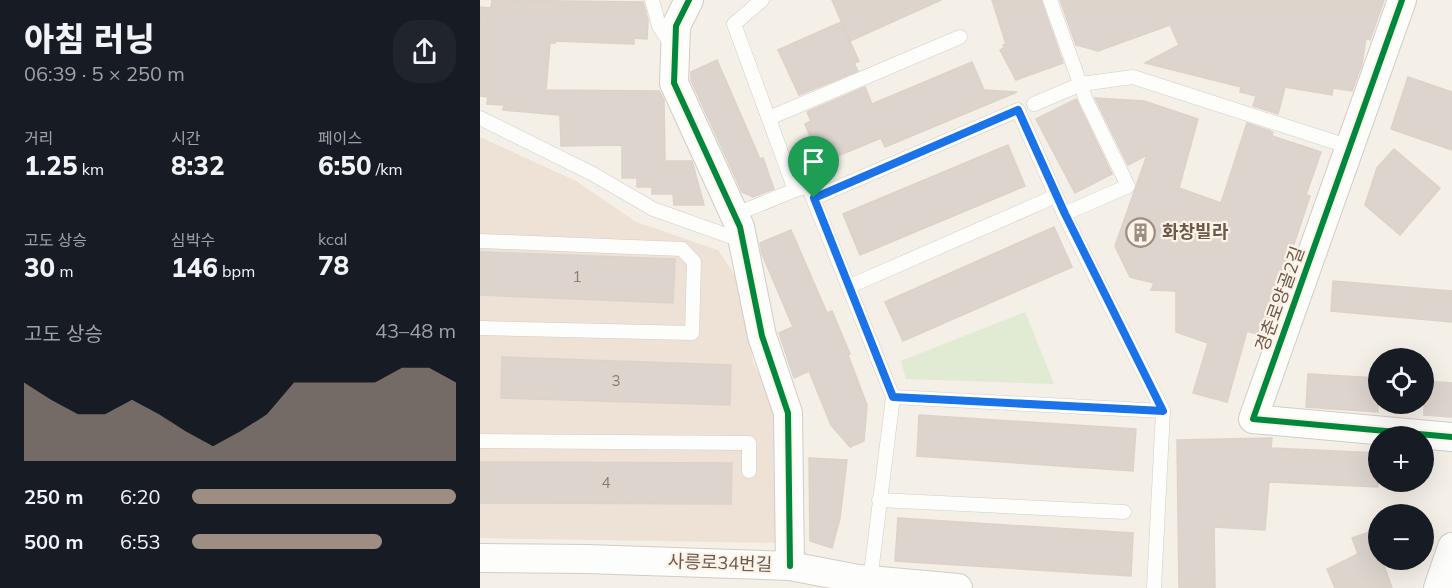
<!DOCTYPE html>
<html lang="ko">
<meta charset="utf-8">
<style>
body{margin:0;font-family:Mulish,"Noto Sans KR",sans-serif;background:#20242c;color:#f1f3f6;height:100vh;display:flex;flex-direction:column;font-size:22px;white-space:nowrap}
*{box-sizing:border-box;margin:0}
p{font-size:20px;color:#9ea1a6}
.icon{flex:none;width:33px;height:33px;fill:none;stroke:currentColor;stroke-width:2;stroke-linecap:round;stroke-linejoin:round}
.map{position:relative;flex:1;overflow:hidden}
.side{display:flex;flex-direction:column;background:#171b24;width:480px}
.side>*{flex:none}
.buttons{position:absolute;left:888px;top:348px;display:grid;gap:12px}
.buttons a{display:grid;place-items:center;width:66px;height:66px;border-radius:50%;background:#171b24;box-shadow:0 6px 24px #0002;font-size:30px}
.pin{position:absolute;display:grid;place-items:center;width:51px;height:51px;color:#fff;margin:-62px -26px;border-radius:50% 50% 50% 0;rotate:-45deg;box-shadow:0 0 6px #0007}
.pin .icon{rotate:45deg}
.round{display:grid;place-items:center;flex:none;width:63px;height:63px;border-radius:24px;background:#20242c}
.summary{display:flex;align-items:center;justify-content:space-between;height:102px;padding:0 24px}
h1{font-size:33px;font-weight:800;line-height:45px}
.metrics{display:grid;grid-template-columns:repeat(3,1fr);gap:9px;height:102px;padding:6px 24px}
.metrics div{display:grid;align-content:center}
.metrics b{font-size:26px;font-weight:800}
.metrics small{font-size:16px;font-weight:400}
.metrics p{font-size:16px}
.chart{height:168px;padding:12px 24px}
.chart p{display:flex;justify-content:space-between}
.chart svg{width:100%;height:108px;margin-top:6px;fill:#9d8d82;opacity:.7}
ul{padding:0 24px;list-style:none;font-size:20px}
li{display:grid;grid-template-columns:96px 72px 1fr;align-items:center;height:45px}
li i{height:15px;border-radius:8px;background:#9d8d82}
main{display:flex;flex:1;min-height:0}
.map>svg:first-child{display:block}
</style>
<main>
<section class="side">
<div class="summary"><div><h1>아침 러닝</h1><p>06:39 · 5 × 250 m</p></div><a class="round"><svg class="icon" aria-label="share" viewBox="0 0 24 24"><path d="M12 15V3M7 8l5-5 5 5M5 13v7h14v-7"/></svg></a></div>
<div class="metrics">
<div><p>거리</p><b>1.25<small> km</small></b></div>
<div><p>시간</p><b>8:32</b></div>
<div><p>페이스</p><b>6:50<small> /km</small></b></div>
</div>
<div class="metrics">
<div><p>고도 상승</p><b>30<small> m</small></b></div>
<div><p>심박수</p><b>146<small> bpm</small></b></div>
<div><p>kcal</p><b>78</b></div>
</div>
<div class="chart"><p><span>고도 상승</span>43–48 m</p>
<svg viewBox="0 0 160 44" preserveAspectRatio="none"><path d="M0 44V12L10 19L20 25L30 25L40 19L50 25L60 32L70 38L80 32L90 25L100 12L110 12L120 12L130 12L140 6L150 6L160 12V44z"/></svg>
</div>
<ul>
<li><b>250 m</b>6:20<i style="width:100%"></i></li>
<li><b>500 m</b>6:53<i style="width:72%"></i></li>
</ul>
</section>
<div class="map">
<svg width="972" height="588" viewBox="0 0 972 588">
<rect width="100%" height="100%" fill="#f4efe7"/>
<path fill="#ede2d5" d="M 0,137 L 96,181 L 156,222 L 238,250 L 260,283 L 273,362 L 300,418 L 303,543 L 0,538 Z"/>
<path fill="#e1ead3" d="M 545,312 L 574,384 L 426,379 L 421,361 Z"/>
<g fill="#ddd5cd" stroke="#dcd2ca" stroke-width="1.5">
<path d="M 12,0 L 163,2 L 168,20 L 167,39 L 154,38 L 154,44 L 75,41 L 75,43 L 70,43 L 66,90 L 179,91 L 184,100 L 185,161 L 212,161 L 224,205 L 194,205 L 193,194 L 172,194 L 172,187 L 157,187 L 157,178 L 142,178 L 142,145 L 81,146 L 80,115 L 23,110 L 24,105 L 7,104 L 8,97 L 0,96 L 0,28 L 1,7 L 11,8 Z"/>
<path d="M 352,0 L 461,0 L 370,41 Z"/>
<path d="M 512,0 L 561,0 L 583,63 L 536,80 L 520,50 L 524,48 L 523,45 L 526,44 Z"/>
<path d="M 580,0 L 904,0 L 890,40 L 886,38 L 882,64 L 872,91 L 853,88 L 852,95 L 805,87 L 798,114 L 773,106 L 776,96 L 760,92 L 761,87 L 665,63 L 699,45 L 690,25 L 618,51 L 596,45 Z"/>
<path d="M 361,22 L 379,61 L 374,63 L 378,71 L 319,95 L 298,50 Z"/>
<path d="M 237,60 L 280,159 L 283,158 L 294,189 L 273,197 L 262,192 L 211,80 L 211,72 Z"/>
<path d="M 492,62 L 504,90 L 537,92 L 405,147 L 401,138 L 341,163 L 325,124 L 331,121 L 327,112 L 385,87 L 392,104 Z"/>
<path d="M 928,77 L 972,92 L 972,150 L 911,129 Z"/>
<path d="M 615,98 L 664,101 L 718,119 L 699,188 L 741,203 L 767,123 L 793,132 L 792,136 L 841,152 L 826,195 L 830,196 L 814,244 L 811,243 L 783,336 L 767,331 L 747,402 L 713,393 L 728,343 L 696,332 L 696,291 L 671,290 L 674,283 L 650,277 L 635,246 L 667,155 L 648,165 Z"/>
<path d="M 596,99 L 632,174 L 595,193 L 556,119 Z"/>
<path d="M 528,145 L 545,186 L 380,255 L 363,214 Z"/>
<path d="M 914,149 L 960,188 L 920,235 L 885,205 L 897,168 Z"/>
<path d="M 574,227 L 592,267 L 423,341 L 405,302 Z"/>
<path d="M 311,230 L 347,313 L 352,311 L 370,354 L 368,355 L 387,405 L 384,441 L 370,447 L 351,425 L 329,371 L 314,378 L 299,333 L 313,327 L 282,254 L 280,243 Z"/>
<path d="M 0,252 L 195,259 L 193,303 L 0,295 Z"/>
<path d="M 853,281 L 972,291 L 972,322 L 851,311 Z"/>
<path d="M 22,357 L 251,365 L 250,405 L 21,398 Z"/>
<path d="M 828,374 L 898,378 L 898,412 L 826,407 Z"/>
<path d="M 944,381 L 972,383 L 972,417 L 944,415 Z"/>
<path d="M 439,415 L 656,429 L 653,471 L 437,456 Z"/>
<path d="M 792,438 L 791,448 L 898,453 L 898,487 L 789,482 L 785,530 L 734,527 L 735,588 L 699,588 L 697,440 Z"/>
<path d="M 329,458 L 367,460 L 360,518 L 352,548 L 330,541 Z"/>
<path d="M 0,462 L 252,463 L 251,504 L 0,503 Z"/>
<path d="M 418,518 L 653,533 L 651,576 L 415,561 Z"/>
<path d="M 898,529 L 898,560 L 902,560 L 912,588 L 855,588 L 847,569 L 878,554 L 872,538 Z"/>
</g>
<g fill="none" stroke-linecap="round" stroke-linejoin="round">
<defs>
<g id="service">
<path d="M 172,0 L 179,26 L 191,44"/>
<path d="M 282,0 L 254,24 L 315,190 L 328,186 L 413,397 L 390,581"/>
<path d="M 570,0 L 606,100 L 648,186 L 584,214"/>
<path d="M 554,104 L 601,84 L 653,77 L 870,147"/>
<path d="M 0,118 L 113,174 L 173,209 L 263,241"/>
<path d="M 289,118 L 480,37"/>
<path d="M 334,198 L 538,110 L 584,214 L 683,411 L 674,588"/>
<path d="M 254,215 L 315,190"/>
<path d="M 0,241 L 202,249 L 214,262 L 212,333 L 0,328"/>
<path d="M 370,286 L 576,196"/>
<path d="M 413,397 L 683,411"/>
<path d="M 0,441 L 269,443 L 269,471"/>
<path d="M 399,500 L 644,512"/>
</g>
<g id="minor">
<path d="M 209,0 L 196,26 L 194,83 L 260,227 L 282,336 L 308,413 L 310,566"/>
<path d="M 922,0 L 773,419 L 972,437"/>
<path d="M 0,558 L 106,559 L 310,566 L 378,579 L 478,588"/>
<path d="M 958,588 L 972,547"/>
</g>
</defs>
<use href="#service" stroke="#d3ccc6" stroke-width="15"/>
<use href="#minor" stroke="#d3ccc6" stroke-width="30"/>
<use href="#service" stroke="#fdfdfb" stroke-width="14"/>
<use href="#minor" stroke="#fdfdfb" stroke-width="28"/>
<defs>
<g id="cycleway">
<path d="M 209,0 L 196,26 L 194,83 L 260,227 L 282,336 L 308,413 L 310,566"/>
<path d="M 922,0 L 773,419 L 972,437"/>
</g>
</defs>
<use href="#cycleway" stroke="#fdf4e8" stroke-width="10"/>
<use href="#cycleway" stroke="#00873e" stroke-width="6"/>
</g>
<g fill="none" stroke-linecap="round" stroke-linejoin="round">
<defs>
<path id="route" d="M 538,110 L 585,214 L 683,411 L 413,397 L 334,198 Z"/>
</defs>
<use href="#route" stroke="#fff" stroke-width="12"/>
<use href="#route" stroke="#1a73e8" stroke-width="8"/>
</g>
<defs>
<symbol id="building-ring" viewBox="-11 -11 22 22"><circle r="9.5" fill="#fdf4e8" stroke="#9d8d82" stroke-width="1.5"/><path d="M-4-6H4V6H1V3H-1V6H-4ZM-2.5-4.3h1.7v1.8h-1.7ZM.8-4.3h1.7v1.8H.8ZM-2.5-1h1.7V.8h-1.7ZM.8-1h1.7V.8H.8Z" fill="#9d8d82"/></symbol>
</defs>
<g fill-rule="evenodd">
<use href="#building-ring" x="644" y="216" width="33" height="33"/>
</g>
<g text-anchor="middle" stroke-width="4.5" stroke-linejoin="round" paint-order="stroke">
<g font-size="15" fill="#8c7a6f">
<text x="97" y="282">1</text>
<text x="136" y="386">3</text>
<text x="126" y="488">4</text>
</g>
<g font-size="18" font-weight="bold" fill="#6e584c" stroke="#fdf4e8" text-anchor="start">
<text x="682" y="238">화창빌라</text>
</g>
<g font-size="18" fill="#6e584c" stroke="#fdf4e8">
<text transform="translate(800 299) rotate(-70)" y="6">경춘로양골2길</text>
<text transform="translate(240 563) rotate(2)" y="6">사릉로34번길</text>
</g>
</g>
</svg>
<div class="buttons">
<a><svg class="icon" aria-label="locate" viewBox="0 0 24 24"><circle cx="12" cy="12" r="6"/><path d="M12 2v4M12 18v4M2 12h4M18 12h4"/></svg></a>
<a>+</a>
<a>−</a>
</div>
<div class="pin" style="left:334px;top:198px;background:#1e9e55"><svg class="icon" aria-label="arrive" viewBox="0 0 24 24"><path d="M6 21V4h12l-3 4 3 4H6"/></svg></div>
</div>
</main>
